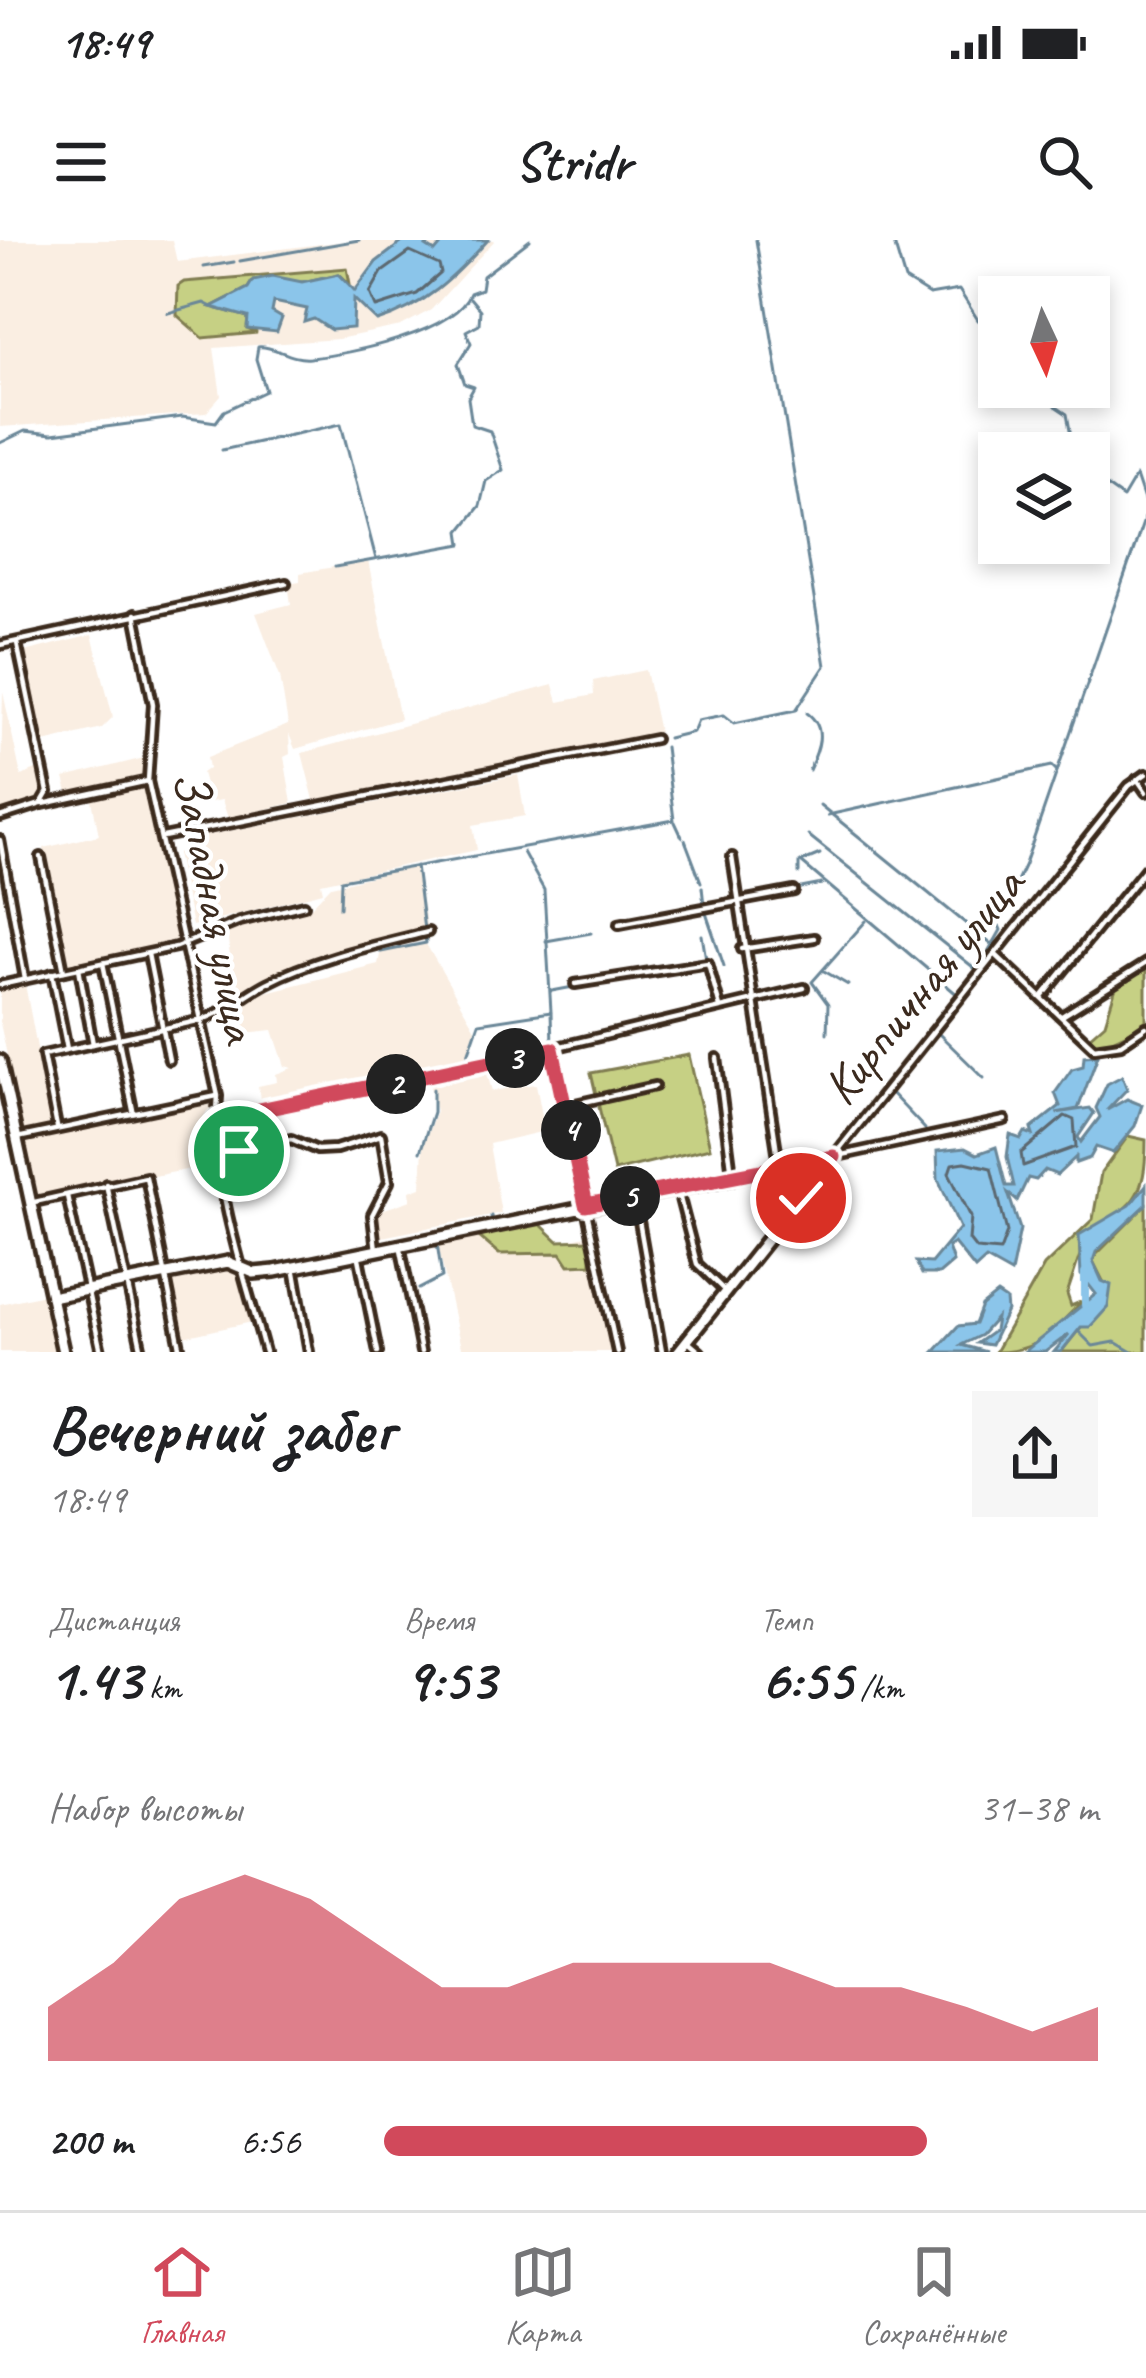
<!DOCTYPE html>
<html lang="ru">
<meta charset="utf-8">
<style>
body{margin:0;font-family:Caveat,sans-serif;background:#f6f6f6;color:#202124;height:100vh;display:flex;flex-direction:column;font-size:45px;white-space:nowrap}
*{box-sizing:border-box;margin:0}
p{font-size:39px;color:#757577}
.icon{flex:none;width:66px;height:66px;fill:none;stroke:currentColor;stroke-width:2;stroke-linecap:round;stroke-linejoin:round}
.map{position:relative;height:1112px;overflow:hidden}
.side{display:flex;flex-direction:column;background:#fff;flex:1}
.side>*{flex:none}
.needle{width:78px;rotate:176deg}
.controls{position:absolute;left:978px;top:36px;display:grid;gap:24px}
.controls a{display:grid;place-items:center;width:132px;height:132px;border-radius:0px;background:#fff;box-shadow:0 6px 18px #0003;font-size:60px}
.pin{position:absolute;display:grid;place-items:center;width:102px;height:102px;color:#fff;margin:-51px;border:6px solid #fff;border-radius:50%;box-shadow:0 3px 12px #0007}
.km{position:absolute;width:60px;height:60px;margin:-30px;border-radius:50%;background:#222;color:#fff;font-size:33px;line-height:60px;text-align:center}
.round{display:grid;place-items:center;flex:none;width:126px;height:126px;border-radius:0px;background:#f6f6f6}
.headline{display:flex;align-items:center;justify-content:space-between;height:204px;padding:0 48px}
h1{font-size:66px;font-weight:600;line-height:90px}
.figures{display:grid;grid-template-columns:repeat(3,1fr);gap:18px;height:204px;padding:12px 48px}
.figures div{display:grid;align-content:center}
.figures b{font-size:60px;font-weight:600}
.figures small{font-size:33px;font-weight:400}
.figures p{font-size:33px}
.chart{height:336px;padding:24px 48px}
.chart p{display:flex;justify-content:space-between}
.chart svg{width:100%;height:216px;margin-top:12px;fill:#d1495b;opacity:.7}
ul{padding:0 48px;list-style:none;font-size:39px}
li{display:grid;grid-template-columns:192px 144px 1fr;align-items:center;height:90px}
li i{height:30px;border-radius:15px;background:#d1495b}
.status{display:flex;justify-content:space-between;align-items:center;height:84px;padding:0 60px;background:#fff;direction:ltr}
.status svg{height:33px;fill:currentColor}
header{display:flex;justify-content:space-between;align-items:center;height:156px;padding:0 48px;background:#fff;font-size:54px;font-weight:600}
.dock{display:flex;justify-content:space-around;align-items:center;height:168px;border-top:3px solid #e0e0e0;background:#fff;font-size:33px;color:#757577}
.dock a{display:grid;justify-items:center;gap:6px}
.dock .active{color:#d1495b}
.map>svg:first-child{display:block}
</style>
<div class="status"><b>18:49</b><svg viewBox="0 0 49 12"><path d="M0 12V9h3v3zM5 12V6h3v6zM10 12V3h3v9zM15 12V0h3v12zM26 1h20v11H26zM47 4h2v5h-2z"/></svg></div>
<header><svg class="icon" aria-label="menu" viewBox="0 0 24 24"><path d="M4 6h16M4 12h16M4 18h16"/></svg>Stridr<svg class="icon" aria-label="search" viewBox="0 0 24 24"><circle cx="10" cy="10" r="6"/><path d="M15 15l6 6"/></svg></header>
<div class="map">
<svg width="1146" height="1112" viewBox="0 0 1146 1112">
<rect width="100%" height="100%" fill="#fff"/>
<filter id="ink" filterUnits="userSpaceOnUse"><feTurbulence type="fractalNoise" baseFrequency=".00833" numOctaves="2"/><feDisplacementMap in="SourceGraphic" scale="24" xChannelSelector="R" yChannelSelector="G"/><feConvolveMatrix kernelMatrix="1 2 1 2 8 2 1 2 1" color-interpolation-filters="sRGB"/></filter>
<g filter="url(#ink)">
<g fill="#faeee2">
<path d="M 0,0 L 172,0 L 177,22 L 353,0 L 495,0 L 431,70 L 401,86 L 338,99 L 214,108 L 221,156 L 206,173 L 0,187 Z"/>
<path d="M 368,321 L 400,479 L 295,509 L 289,494 L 290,514 L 284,517 L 292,563 L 228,578 L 222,560 L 210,562 L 202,533 L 209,528 L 207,517 L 288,485 L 280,436 L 256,373 L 291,364 L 288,343 L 300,341 L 300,333 Z"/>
<path d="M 92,395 L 113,477 L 102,488 L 44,502 L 24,412 Z"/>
<path d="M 646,430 L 659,492 L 314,560 L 302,513 L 553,445 L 558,462 L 594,455 L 593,441 Z"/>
<path d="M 3,452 L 21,536 L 39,529 L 43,553 L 37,561 L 0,571 Z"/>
<path d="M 144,518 L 147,533 L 141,539 L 69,556 L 64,538 Z"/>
<path d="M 518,535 L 525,576 L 473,585 L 477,610 L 321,643 L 323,652 L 192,686 L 177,613 L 191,610 L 188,599 Z"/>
<path d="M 146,548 L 178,702 L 67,727 L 44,608 L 99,595 L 92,560 Z"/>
<path d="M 416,626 L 427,690 L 272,738 L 244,754 L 224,732 L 231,726 L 227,690 L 310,668 L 331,646 Z"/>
<path d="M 426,704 L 475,789 L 466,821 L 261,866 L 258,846 L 277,842 L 276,834 L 292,828 L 285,826 L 273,790 L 244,793 L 238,768 L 262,753 L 378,724 L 381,710 Z"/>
<path d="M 25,744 L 52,887 L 24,893 L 0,783 L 0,749 Z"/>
<path d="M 486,830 L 492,851 L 536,844 L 545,891 L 489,904 L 501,973 L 377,998 L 376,972 L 411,960 L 410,951 L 421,947 L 423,906 L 436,871 L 429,842 Z"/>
<path d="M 212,861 L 209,902 L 186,907 L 191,929 L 37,958 L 24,899 Z"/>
<path d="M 539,983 L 545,1005 L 585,996 L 611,1112 L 462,1112 L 438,1005 Z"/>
<path d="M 227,1028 L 238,1031 L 252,1082 L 183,1097 L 170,1040 Z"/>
<path d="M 44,1054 L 56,1112 L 0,1112 L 0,1064 Z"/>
</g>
<g fill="#c6d084" stroke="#807d51" stroke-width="3">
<path d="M 347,28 L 350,44 L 339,34 L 303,42 L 253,40 L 248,48 L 211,67 L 248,77 L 247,89 L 257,93 L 203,98 L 177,75 L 178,46 L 184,42 Z"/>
<path d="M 1146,726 L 1146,784 L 1097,807 L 1088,798 L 1105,783 L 1117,744 Z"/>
<path d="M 689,815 L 710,908 L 614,931 L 591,833 Z"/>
<path d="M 1128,896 L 1146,900 C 1146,962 1132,967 1079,996 L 1080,1015 L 1067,1054 L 1071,1066 L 1083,1061 C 1051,1091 1040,1112 995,1112 L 1044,1026 L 1093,979 L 1101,933 Z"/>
<path d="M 1146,965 L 1146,1112 L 1061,1112 L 1081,1087 L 1098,1077 L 1105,1045 L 1093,1021 L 1096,1015 Z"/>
<path d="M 539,983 L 558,1001 L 591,1000 L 591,1024 L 569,1025 L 561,1013 L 499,1014 L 478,996 Z"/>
</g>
<g fill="#8bc5ea" stroke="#6b8798" stroke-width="3">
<path d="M 405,0 L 430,0 L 426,6 L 435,12 L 445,0 L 488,0 C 453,39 425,66 377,81 L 354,59 L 353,88 L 331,90 L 314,79 L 304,82 L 307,69 L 274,62 L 272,72 L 282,78 L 277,92 L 247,89 L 248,77 L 211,67 L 248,48 L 253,40 L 273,36 L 302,42 L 339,34 L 355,51 L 376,22 Z"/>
<path d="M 1098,815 L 1078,869 L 1056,873 L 1090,868 L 1094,873 L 1078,897 L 1081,902 L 1100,877 L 1096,868 L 1107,844 L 1122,836 L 1127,849 L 1107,870 L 1127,859 L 1142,865 L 1135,886 L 1113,913 L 1096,907 L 1090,918 L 1076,923 L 1076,917 L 1057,935 L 1045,930 L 1036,940 L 1028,938 L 1017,961 L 1008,953 L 1020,989 L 1011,1033 L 986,1019 L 975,1029 L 954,1003 L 948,1007 L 953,1022 L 939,1034 L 922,1034 L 916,1022 L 931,1023 L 960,988 L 938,939 L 937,911 L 965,908 L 977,914 L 996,907 L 1006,946 L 1014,946 L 1007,917 L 1010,895 L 1021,899 L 1025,892 L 1033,895 L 1031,889 L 1060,866 L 1055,853 L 1072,829 L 1083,826 L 1084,816 Z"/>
<path d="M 1146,945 L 1146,965 L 1096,1012 L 1093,1021 L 1102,1041 L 1111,1045 L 1108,1067 L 1090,1087 L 1081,1087 L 1061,1112 L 1054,1112 L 1069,1094 L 1045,1112 L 1024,1112 L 1096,1054 L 1081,1035 L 1079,995 L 1130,965 Z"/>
<path d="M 997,1054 L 1006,1060 L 1007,1071 L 991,1105 L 977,1103 L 994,1091 L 996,1078 L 981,1095 L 961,1105 L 986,1112 L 934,1112 L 958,1086 L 975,1084 L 982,1066 Z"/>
</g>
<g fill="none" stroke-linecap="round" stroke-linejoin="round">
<g stroke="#5b6870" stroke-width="3">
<path d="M 410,12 L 439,25 L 441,33 L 417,54 L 376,67 L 370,53 L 382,32 Z"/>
<path d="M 1065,876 L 1074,880 L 1076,907 L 1023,926 L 1021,913 Z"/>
<path d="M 965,922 L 991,928 L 1007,992 L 1000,1011 L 976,1009 L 969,1000 L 971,977 L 949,933 L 952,924 Z"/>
</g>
<g stroke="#6b8798" stroke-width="3">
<path d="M 893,0 L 905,40 L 929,55 L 959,50 L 978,80 L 992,86 L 999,130"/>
<path d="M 240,21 L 359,0"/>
<path d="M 204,27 L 234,22"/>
<path d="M 168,73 L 204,63 L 212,67"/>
<path d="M 1046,147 L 1055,166 L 1067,174 L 1074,213"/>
<path d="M 0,203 L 25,191 L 52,194 L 182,177 L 216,182 L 224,171 L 266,151 L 256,119 L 258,107 C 273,105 290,120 310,118 C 350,114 456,92 470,53 L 481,49 L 483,36 L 530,0"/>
<path d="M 222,210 L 341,184 L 376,319"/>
<path d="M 1089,234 L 1123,258 L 1136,236 L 1146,266"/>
<path d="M 335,327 L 462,304 L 460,291 L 480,266 L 486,241 L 503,230 L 490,191 L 472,185 L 468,158 L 474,147 L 465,144 L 458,124 L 471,103 L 466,91 L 479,84 L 480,70 L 470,58"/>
<path d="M 807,473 C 828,488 818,511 809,530"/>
<path d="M 668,498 L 693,492 L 698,480 L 724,475 L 734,483 L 796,470 L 825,426 L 756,0"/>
<path d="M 820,565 L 991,704"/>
<path d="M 828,575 L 1052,526 L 1057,531"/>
<path d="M 675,582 L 682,597"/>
<path d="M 808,595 L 978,731"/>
<path d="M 685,600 L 701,642"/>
<path d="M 801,622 L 959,756"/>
<path d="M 801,622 L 820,614"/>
<path d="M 799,623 L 799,633"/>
<path d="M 416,626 L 424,690"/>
<path d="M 702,647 L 704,665"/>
<path d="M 796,649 L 822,644"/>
<path d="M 340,668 L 341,640 L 674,580 L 665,507"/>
<path d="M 705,670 L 724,726"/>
<path d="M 702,695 L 706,719"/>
<path d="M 546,701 L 591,693"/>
<path d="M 381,712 L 426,703 L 425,697"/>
<path d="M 985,718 L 1001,690 L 992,669 L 1016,643 L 1025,624 L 1146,274"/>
<path d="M 673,730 L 700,727"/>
<path d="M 824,731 L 848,745"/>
<path d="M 972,739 L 983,721"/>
<path d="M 552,751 L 584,745"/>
<path d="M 551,773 L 552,804"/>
<path d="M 827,793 L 828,764 L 812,742 L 866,681"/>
<path d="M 939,794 L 984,838"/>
<path d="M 430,831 L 465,823 L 479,783 L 551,772 L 544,650 L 523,612"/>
<path d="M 891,853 L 925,889"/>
<path d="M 837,907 L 859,881"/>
<path d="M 420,912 L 433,872 L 433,849"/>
<path d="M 782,920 L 827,910"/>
<path d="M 770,922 L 776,921"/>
<path d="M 500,980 L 557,966"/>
<path d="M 479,984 L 492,982 L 491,976"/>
<path d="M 451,989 L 474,985"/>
<path d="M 405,998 L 445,990"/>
<path d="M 419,1049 L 442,1037 L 437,1003"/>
<path d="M 1079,1092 L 1093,1106 L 1115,1102 L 1132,1112"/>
</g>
<path stroke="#8bc5ea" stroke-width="8" d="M 1085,1033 L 1085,1065"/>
<defs>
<g id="street">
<path d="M 135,374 L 153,464 L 148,541 L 218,856 C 210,942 243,1029 265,1112"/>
<path d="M 0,405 L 286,343"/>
<path d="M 1137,539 L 1146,552"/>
<path d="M 43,564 L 148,541"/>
<path d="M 0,577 L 41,564 L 48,552 L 17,403"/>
<path d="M 163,597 L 655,499"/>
<path d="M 0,600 L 25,739"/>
<path d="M 41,617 L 64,731"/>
<path d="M 732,617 L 779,924"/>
<path d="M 619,684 L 794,651"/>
<path d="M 742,709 L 814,698"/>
<path d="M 148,714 L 169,820"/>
<path d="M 997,716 L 1094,808 L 1121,804 L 1146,787"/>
<path d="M 103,723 L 133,870"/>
<path d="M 79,728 L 93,804"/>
<path d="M 52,733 L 67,809"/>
<path d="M 575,744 L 708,723 L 720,767"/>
<path d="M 0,745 L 176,707 L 240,681 L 304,665"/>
<path d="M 1042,757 L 1146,628"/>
<path d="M 1062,776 L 1146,723"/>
<path d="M 552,809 L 617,1112"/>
<path d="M 717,818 L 732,934"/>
<path d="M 566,866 L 655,846"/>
<path d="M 216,879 L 436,836 L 804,748"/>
<path d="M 57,887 L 43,815 L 202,780 C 227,771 244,755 267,743 C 315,718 376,705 428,692"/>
<path d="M 17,898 L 217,856"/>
<path d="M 221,916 L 291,899 L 317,910 L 336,909 L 381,895 L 389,942 L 372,975 L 376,1010"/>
<path d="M 833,917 L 1129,546 L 1146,534"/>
<path d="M 833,917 L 1005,880"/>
<path d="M 106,944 L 142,1112"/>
<path d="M 677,947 L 697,1024 L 727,1053"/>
<path d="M 67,956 L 101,1112"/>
<path d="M 635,958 L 662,1112"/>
<path d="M 30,963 L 146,937 L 181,1112"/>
<path d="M 400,1004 L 421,1112"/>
<path d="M 359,1018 L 378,1112"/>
<path d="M 294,1027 L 309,1112"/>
<path d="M 687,1101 L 700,1112"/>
</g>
<g id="secondary">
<path d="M 0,821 L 63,1112"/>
<path d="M 51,1057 L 228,1022 L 254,1033 L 275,1031 L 833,917"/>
<path d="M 678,1112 L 833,917"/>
</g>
</defs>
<use href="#street" stroke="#3b2a1e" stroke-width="14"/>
<use href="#secondary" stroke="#3b2a1e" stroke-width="18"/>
<use href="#street" stroke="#fff" stroke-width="4.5"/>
<use href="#secondary" stroke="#fff" stroke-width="9"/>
</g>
</g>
<g fill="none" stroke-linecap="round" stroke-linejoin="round" filter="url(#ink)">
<defs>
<path id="route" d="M 239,911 L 218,916 L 216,879 L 552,809 L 586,965 L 833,917 L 801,958"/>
</defs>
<use href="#route" stroke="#fff" stroke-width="24"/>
<use href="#route" stroke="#d1495b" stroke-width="15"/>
</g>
<g text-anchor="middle" stroke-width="9" stroke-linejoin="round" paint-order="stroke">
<g font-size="51" fill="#3b2a1e" stroke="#fff">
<text transform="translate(217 666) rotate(79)" y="18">Западная улица</text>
<text transform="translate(922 745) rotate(-51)" y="18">Кирпичная улица</text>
</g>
</g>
</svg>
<div class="controls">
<a><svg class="needle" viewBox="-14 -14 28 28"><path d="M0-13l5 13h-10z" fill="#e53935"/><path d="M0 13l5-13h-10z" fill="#757577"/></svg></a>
<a><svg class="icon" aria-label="layers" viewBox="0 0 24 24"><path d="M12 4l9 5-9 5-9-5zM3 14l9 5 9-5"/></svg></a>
</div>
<div class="pin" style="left:239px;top:911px;background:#1e9e55"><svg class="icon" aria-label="arrive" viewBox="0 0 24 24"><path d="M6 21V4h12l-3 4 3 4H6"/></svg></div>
<div class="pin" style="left:801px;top:958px;background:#d93025"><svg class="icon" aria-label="check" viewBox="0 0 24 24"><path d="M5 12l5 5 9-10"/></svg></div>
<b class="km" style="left:396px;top:844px">2</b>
<b class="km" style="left:515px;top:818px">3</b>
<b class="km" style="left:571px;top:890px">4</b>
<b class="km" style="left:630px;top:956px">5</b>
</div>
<section class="side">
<div class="headline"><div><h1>Вечерний забег</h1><p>18:49</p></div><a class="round"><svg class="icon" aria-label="share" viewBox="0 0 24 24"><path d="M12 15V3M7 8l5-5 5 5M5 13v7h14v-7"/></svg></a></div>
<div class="figures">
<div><p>Дистанция</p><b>1.43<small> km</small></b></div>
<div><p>Время</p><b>9:53</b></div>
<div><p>Темп</p><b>6:55<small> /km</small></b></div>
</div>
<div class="chart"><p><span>Набор высоты</span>31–38 m</p>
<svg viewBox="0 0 160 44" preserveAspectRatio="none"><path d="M0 44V33L10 24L20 11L30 6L40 11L50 20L60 29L70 29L80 24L90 24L100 24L110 24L120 29L130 29L140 33L150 38L160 33V44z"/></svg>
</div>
<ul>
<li><b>200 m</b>6:56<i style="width:76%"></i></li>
</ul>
</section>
<nav class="dock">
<a class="active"><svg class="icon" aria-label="home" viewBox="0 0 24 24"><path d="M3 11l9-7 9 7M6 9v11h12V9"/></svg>Главная</a>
<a><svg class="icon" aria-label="map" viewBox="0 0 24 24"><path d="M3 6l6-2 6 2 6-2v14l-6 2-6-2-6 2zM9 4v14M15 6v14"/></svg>Карта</a>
<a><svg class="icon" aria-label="saved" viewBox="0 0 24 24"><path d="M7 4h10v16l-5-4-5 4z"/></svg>Сохранённые</a>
</nav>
